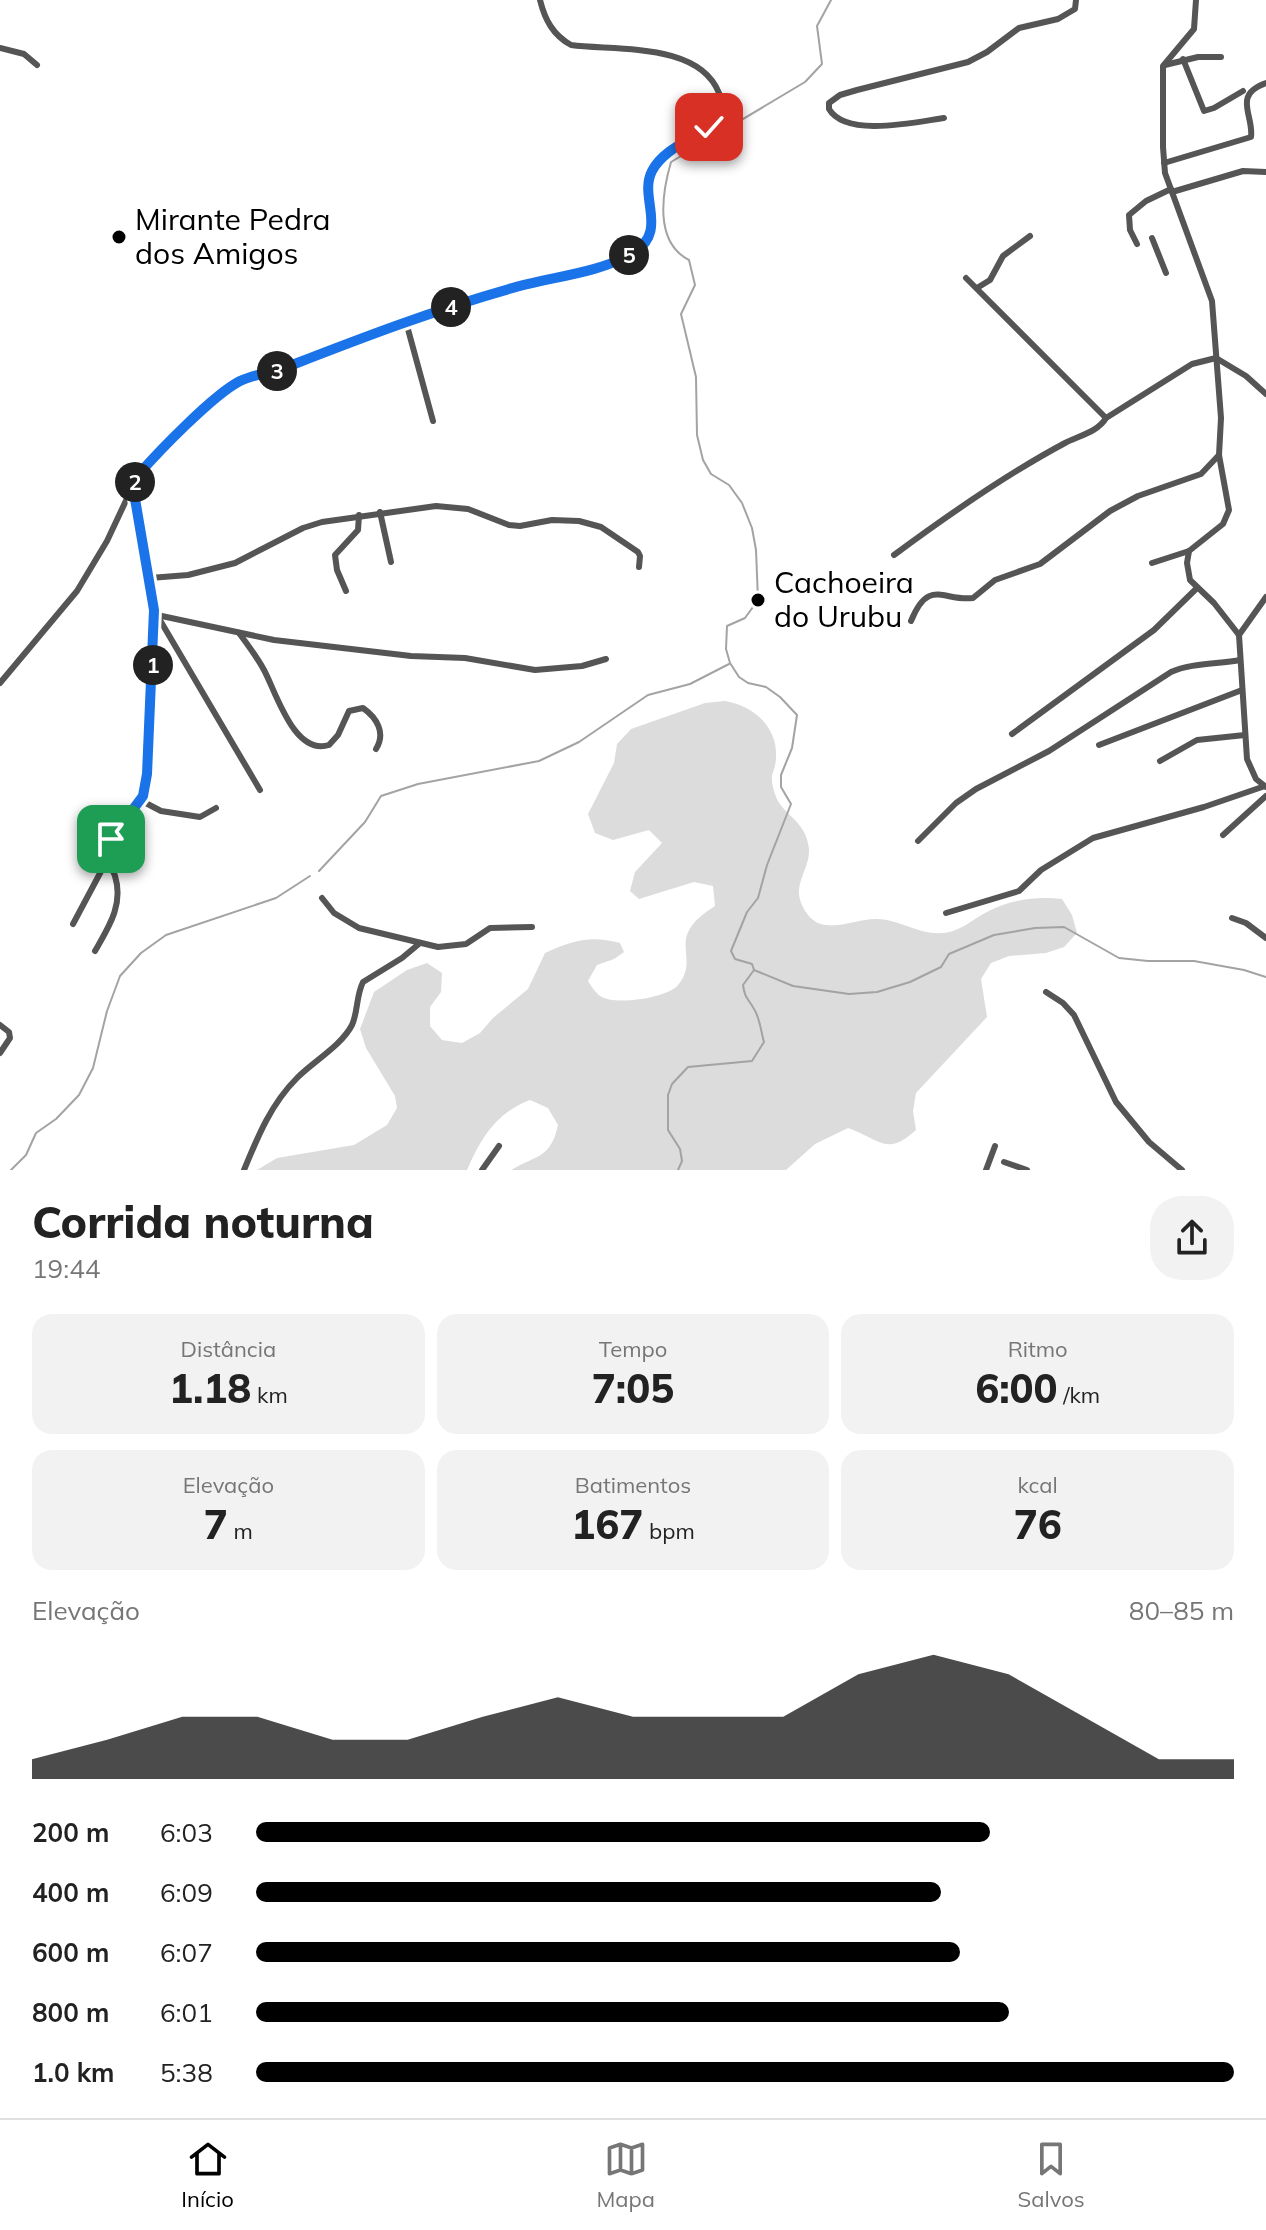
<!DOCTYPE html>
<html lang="pt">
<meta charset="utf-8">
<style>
body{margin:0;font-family:Mulish,sans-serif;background:#f2f2f2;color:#222;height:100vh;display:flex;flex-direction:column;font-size:30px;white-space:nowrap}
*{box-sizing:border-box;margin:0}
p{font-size:26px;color:#767676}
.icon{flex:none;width:44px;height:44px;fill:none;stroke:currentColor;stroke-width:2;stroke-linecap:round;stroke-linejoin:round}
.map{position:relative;height:1170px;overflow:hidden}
.drawer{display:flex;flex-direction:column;background:#fff;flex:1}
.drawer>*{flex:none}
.pin{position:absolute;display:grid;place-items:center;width:68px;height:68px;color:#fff;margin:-34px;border-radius:16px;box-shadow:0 4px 12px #0006}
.km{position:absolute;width:40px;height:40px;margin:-20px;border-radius:50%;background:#222;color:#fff;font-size:22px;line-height:40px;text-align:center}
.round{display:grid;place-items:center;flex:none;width:84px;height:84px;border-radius:32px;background:#f2f2f2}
.overview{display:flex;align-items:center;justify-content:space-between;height:136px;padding:0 32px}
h1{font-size:44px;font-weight:800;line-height:60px}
.metrics{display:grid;grid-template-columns:repeat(3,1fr);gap:12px;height:136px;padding:8px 32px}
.metrics div{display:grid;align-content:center;border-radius:20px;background:#f2f2f2;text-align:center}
.metrics b{font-size:40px;font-weight:800}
.metrics small{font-size:22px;font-weight:400}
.metrics p{font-size:22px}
.chart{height:224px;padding:16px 32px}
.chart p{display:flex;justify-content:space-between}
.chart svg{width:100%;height:144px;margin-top:8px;fill:#000;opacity:.7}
ul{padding:0 32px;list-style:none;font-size:26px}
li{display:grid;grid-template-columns:128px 96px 1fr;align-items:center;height:60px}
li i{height:20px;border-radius:10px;background:#000}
.tabs{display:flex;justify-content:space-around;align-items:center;height:112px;border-top:2px solid #e0e0e0;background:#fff;font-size:22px;color:#767676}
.tabs a{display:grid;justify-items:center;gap:4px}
.tabs .current{color:#000}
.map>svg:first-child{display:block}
</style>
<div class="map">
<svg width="1266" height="1170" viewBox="0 0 1266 1170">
<rect width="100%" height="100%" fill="#fff"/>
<path fill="#dcdcdc" d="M 725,701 C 753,706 778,726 776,758 C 775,775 768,772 775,794 C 781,815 806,819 809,849 C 810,864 800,876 799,890 C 798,903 809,921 821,924 C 839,929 857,919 876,919 C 902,919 925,940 953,931 C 965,927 974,919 985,913 C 1009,900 1035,896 1062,899 L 1072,915 L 1077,933 L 1064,947 L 1046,953 L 1009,956 L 991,963 L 981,979 L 987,1017 L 916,1093 L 913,1111 L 916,1130 C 887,1157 879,1139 848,1128 L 815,1144 L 786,1170 L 511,1170 C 537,1155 551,1158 558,1125 L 548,1108 L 530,1100 C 496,1113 481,1138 467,1170 L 257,1170 L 277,1158 L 354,1145 L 387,1125 L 397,1108 L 395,1096 L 366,1048 L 360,1029 L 374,992 L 407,970 L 427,963 L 442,973 L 441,992 L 430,1007 L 430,1026 L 442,1040 L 462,1043 L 480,1033 L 493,1018 L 528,989 L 545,953 C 572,941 590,935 620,943 L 624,952 L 614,959 L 597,965 L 588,981 C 591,986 596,993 600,996 C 614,1006 668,998 678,985 C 702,956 662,939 715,906 L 713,886 L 694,882 L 639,899 L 630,891 L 635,872 L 662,843 L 649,830 L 613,840 L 595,833 L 588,814 L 614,763 L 617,744 L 631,729 L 705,703 Z"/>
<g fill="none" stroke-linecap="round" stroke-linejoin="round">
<g stroke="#a3a3a3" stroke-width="2">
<path d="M 319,871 L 365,822 L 381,796 L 418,784 L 539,761 L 579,742 L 648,695 L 690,684 L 729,664"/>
<path d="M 754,970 L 793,986 L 849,994 L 877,992 L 910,982 L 941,967 L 949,954 L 994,935 L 1035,928 L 1064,927 L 1119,958 L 1148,961 L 1194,961 L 1244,970 L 1266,977"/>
<path d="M 11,1170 L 26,1155 L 36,1133 L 56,1119 L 79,1095 L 93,1068 L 107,1011 L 120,976 L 141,953 L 166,935 L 276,898 L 310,876"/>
<path d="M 678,1170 L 682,1161 L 680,1149 L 668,1130 L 668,1095 L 672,1084 L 688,1067 L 752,1061 L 764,1042 C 761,1032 760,1018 754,1009 C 748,998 745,999 743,985 L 754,970 L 752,964 L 735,959 L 731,951 L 747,912 L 758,898 L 767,865 L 791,804 L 781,787 L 781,775 L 792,748 L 797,715 L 780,697 L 766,687 L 748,683 L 739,677 L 730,663 L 726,649 L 727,626 L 745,618 L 758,600 L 756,550 L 752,528 L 742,503 L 729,485 L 711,474 L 703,460 L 697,435 L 696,377 L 681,314 L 695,285 L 689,260 C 654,242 662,193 671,162 L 805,82 L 822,64 L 817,26 L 831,0"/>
</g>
<g stroke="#555" stroke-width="6">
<path d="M 1196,0 L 1194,29 L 1163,66 L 1163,147 L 1165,173 L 1212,301 L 1221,418 L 1219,455 L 1229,510 L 1223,524 L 1189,551 L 1187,563 L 1190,580 L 1214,603 L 1239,635 L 1247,759 L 1256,779 L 1266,787"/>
<path d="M 0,48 L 24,54 L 37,65"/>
<path d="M 1183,59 L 1204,111 L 1214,108 L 1243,91"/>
<path d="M 1165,65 L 1198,57 L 1221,57"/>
<path d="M 944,118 C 916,122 846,138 829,109 L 829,103 L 840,95 L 857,90 L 968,62 L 987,52 L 1019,28 L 1058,19 L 1075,9 L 1076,0"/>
<path d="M 1164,163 L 1251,137 C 1254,115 1232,95 1266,83"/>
<path d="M 1172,192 L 1243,171 L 1266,172"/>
<path d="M 1152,238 L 1166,273"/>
<path d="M 1137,244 L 1130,230 L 1129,215 L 1146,201 L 1171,189"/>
<path d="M 966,278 L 1106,418"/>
<path d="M 977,288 L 990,280 L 1003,256 L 1030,236"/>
<path d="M 406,322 L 433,421"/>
<path d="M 134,489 L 154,610 L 260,790"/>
<path d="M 380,512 L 391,562"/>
<path d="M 894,555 C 948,515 1005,475 1065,443 C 1078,436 1098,432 1106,418 L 1192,364 L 1216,358 L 1246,376 L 1266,394"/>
<path d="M 1152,563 L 1189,551"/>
<path d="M 150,578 L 188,575 L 235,563 L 303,528 L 322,522 L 436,506 L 468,509 L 509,525 L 520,526 L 552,520 L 579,521 L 601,527 L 638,552 L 640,556 L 639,567"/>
<path d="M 346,591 L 337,570 L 335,555 L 358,530 L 359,515"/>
<path d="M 157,615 L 274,640 L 411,656 L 465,658 L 535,670 L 582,666 L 606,659"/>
<path d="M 911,621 C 929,577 944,602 973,598 L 995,580 L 1040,564 L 1110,511 L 1138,496 L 1201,474 L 1219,455"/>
<path d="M 239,633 C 248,645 257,657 264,670 C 276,692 294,756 329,745 L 338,735 L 349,711 L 363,708 C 377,718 386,733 376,749"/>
<path d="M 1239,635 L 1266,597"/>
<path d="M 0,683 L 77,591 L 107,541 L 138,475 L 231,387 C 249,376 269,374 288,367 C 309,359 329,349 350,341 C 406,319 465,300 523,285 C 557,276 597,272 628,256 C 670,234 641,203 650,174 C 654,164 666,154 675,148 C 688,139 704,133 715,121 C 723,112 723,103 719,93 C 699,42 616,51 571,45 C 553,35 545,20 540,0"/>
<path d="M 1012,734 L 1154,630 L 1197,588"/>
<path d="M 1099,745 L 1242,690"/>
<path d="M 1160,761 L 1197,740 L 1245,735"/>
<path d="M 140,800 L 161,811 L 200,817 L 216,808"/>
<path d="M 1223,835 L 1266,796"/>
<path d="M 918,841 L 956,803 L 976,789 L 1049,751 L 1171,672 C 1190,663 1219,664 1240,660"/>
<path d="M 322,898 L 334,913 L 359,928 L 438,947 L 466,944 L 490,928 L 532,927"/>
<path d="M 946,913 L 1019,891 L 1041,870 L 1093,838 L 1204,807 L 1265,786"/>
<path d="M 1232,918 L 1246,923 L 1266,938"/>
<path d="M 73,924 L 106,862"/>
<path d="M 95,951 C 108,928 124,905 115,876 C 112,866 102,860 106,848 C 112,826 139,811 146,786 L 154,610"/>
<path d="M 1046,992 L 1063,1003 L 1074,1015 L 1116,1102 L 1149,1142 L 1182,1170"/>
<path d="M 0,1025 L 9,1032 L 10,1038 L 0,1053"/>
<path d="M 1004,1162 L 1027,1170"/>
<path d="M 244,1170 C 258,1136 271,1104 297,1078 C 314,1061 341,1046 352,1025 C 358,1012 356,996 363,982 L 402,958 L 420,943"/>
<path d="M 482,1170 L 499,1146"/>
<path d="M 986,1170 L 995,1146"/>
</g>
</g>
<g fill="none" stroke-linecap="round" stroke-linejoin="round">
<defs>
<path id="route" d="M 111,839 L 143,796 L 147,774 L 154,610 L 134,493 L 138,475 C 159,451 213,395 240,381 C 257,373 276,372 292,365 C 364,337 435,310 509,289 C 548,277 596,274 632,254 C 670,231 638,198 652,171 C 663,150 690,140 709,127"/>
</defs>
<use href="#route" stroke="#fff" stroke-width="16"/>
<use href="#route" stroke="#1a73e8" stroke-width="10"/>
</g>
<g fill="#000" stroke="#fff" stroke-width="3">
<circle cx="119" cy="237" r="8"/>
<circle cx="758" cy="600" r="8"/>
</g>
<g text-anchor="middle" stroke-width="8" stroke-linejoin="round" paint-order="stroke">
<g font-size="30" fill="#000" stroke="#fff" text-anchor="start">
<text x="135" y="230">Mirante Pedra<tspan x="135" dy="34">dos Amigos</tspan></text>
<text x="774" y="593">Cachoeira<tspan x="774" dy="34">do Urubu</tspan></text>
</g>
</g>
</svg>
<div class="pin" style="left:111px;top:839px;background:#1e9e55"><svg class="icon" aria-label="arrive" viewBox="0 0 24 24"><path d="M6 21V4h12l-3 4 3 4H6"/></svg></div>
<div class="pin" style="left:709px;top:127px;background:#d93025"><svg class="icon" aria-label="check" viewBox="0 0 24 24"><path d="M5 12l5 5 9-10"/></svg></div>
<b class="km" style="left:153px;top:665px">1</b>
<b class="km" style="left:135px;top:482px">2</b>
<b class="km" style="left:277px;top:371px">3</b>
<b class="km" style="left:451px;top:307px">4</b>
<b class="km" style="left:629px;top:255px">5</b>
</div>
<section class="drawer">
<div class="overview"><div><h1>Corrida noturna</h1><p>19:44</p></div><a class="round"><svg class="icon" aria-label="share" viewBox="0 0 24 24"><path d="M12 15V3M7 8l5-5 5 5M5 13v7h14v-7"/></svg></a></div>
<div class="metrics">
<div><p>Distância</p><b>1.18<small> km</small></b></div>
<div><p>Tempo</p><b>7:05</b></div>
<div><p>Ritmo</p><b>6:00<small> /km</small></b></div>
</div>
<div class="metrics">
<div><p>Elevação</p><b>7<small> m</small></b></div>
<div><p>Batimentos</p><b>167<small> bpm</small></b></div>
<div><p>kcal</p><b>76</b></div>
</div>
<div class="chart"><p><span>Elevação</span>80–85 m</p>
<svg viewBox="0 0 160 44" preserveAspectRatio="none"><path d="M0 44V38L10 32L20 25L30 25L40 32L50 32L60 25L70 19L80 25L90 25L100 25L110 12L120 6L130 12L140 25L150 38L160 38V44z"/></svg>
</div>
<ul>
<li><b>200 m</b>6:03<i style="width:75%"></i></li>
<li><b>400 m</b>6:09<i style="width:70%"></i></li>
<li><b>600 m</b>6:07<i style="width:72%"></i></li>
<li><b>800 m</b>6:01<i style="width:77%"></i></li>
<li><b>1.0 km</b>5:38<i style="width:100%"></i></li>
</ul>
</section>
<nav class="tabs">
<a class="current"><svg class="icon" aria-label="home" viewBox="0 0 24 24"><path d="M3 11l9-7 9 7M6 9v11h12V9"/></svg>Início</a>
<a><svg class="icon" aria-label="map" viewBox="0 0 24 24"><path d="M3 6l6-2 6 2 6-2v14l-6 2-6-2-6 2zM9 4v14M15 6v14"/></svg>Mapa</a>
<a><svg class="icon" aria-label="saved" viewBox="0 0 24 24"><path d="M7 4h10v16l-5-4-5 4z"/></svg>Salvos</a>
</nav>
